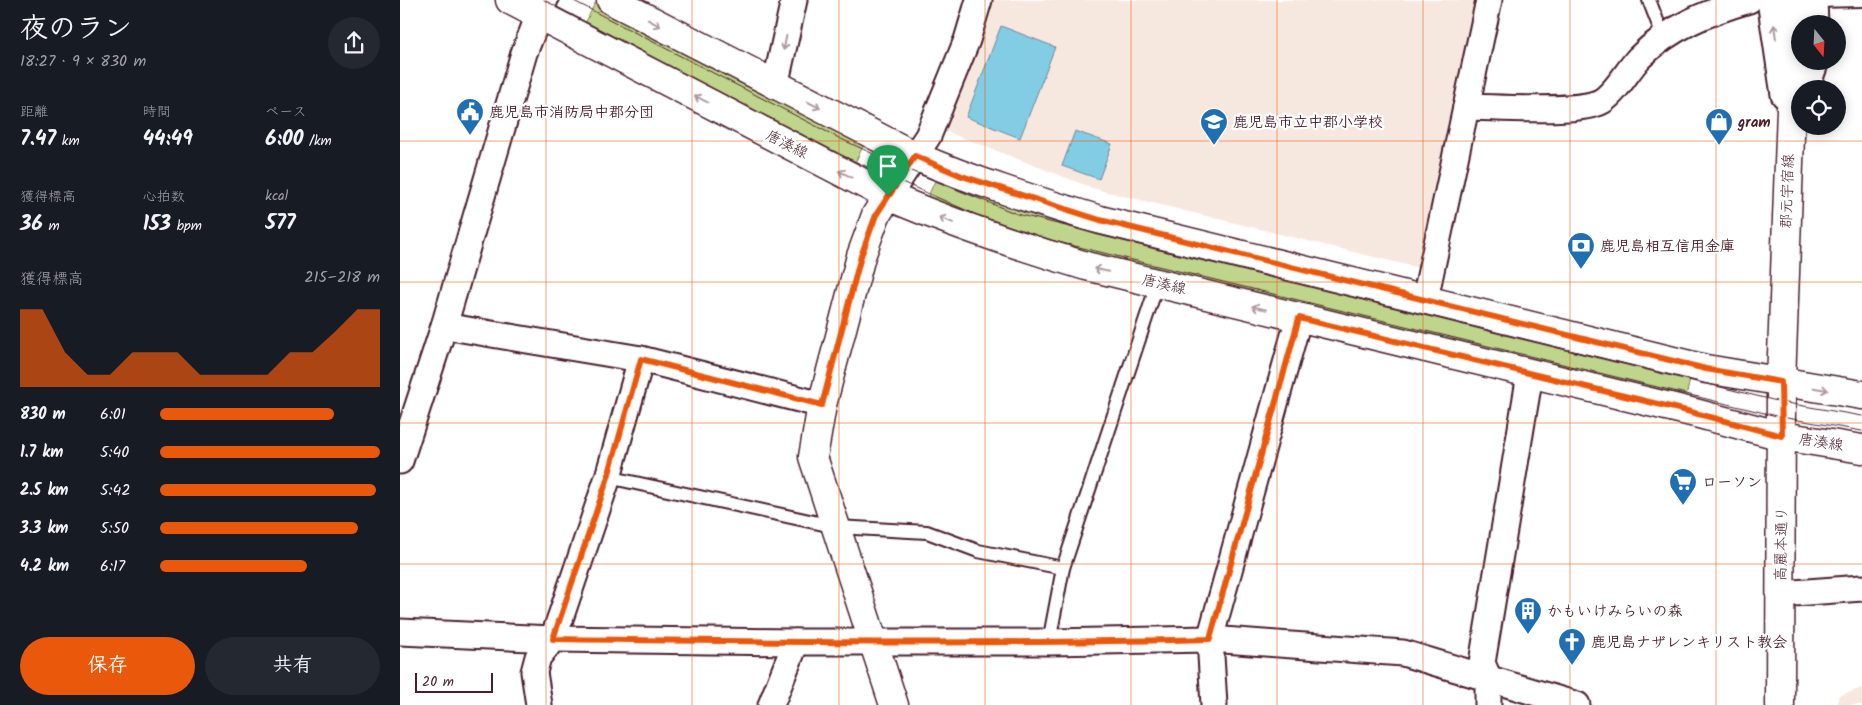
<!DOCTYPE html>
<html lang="ja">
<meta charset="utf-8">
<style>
body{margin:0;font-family:Kalam,"Klee One",sans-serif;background:#242831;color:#f1f3f6;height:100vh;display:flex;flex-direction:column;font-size:19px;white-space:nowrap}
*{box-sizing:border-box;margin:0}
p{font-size:16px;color:#9ea1a6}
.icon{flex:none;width:28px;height:28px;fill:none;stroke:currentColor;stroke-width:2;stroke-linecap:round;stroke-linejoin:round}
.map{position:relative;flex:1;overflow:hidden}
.panel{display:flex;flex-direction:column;background:#171b24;width:400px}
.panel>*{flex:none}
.needle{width:32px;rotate:162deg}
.tools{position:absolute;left:1391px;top:15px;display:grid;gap:10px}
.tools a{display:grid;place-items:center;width:55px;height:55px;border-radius:50%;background:#171b24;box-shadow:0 2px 12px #0003;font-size:25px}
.scale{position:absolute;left:15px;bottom:12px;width:78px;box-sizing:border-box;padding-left:5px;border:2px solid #4a1f2b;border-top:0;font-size:14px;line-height:18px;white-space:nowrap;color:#4a1f2b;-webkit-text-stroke:4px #fff;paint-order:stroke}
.pin{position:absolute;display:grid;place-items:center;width:42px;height:42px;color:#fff;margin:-51px -21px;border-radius:50% 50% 50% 0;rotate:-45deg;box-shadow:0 0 5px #0007}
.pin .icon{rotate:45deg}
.round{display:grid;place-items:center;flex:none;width:52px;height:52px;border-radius:26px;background:#242831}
.headline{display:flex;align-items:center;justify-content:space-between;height:85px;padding:0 20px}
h1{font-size:28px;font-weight:600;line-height:38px}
.stats{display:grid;grid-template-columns:repeat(3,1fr);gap:8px;height:85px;padding:5px 20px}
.stats div{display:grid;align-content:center}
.stats b{font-size:21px;font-weight:600}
.stats small{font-size:14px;font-weight:400}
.stats p{font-size:14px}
.chart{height:140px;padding:10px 20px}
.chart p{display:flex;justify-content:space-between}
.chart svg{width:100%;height:90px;margin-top:5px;fill:#ea580c;opacity:.7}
.cta{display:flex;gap:10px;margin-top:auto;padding:10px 20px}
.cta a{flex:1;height:58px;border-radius:30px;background:#ea580c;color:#fff;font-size:20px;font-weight:600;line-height:58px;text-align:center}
.cta a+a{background:#242831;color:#f1f3f6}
ul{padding:0 20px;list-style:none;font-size:16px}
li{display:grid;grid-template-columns:80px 60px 1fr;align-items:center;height:38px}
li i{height:12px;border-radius:6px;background:#ea580c}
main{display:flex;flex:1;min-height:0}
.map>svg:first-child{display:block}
</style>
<main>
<section class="panel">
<div class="headline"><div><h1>夜のラン</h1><p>18:27 · 9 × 830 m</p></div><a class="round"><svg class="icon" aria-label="share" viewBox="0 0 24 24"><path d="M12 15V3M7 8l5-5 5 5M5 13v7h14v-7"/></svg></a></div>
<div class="stats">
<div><p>距離</p><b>7.47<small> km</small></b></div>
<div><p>時間</p><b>44:49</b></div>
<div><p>ペース</p><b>6:00<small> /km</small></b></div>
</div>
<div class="stats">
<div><p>獲得標高</p><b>36<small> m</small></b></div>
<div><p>心拍数</p><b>153<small> bpm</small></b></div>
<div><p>kcal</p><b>577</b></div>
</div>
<div class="chart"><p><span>獲得標高</span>215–218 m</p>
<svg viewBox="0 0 160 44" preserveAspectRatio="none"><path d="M0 44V6L10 6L20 27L30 38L40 38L50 27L60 27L70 27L80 38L90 38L100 38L110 38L120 27L130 27L140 17L150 6L160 6V44z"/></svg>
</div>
<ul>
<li><b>830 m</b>6:01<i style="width:79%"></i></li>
<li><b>1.7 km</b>5:40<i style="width:100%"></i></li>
<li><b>2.5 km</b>5:42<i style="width:98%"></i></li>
<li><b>3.3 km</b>5:50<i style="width:90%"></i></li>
<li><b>4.2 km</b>6:17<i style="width:67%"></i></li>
</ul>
<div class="cta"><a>保存</a><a>共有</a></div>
</section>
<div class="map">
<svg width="1462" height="705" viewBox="0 0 1462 705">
<rect width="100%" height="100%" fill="#fff"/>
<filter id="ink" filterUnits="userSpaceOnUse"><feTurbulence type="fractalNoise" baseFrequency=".02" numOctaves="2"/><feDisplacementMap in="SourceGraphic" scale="10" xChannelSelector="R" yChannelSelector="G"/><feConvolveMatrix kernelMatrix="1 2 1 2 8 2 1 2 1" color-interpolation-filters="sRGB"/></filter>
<g filter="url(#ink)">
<g fill="#f7e8df">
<path d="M 588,0 L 1077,0 L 1019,268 L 695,189 L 540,129 Z"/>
<path d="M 1462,688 L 1462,705 L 1438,705 L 1438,696 Z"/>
</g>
<g fill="#bfd58b" stroke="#847a5b">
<path d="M 195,3 L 465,142 L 453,167 L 183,28 Z"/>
<path d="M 537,176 L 1291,375 L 1285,401 L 659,248 L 526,201 Z"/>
</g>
<g fill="#83cde4" stroke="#6c879a">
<path d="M 601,26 L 655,47 L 620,138 L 566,117 Z"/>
<path d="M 675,131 L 712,144 L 699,179 L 662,166 Z"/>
</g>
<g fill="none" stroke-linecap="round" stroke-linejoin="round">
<defs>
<g id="service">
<path d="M 1249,0 L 1263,36"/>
<path d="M 1414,1 L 1462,0"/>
<path d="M 208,477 L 437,527 L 527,532 L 578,551 L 663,568"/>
<path d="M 649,642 L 663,568 L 758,282"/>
</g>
<g id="minor">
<path d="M 1370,0 L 1384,95"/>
<path d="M 1414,0 L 1415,24"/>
<path d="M 375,86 L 394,0"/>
<path d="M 1406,89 L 1416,61"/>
<path d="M 1066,107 C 1095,107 1180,114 1202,101 C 1217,91 1227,71 1239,58 C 1270,27 1308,12 1349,0"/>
<path d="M 488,196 L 528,136 L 567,40 L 579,0"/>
<path d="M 1025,299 L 1089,0"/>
<path d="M 44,326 L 241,359 L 422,405"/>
<path d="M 0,461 L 44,326 L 124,53 L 145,0"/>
<path d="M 1380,594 L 1462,588"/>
<path d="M 0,632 L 153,639 L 396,642 L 649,642 L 810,639 L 1003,653 L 1177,705"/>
<path d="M 139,705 L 134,672 L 138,657 L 153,639 L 162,613 L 208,477 L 241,359"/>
<path d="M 371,705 L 396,642"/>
<path d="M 814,705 L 810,639 L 899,317"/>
<path d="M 1088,705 L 1088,677 L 1082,663 L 1130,374"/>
</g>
<g id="tertiary">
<path d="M 110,0 L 488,196 C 553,224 619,246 686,266 L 1295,413 L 1382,436 L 1462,449"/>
<path d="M 211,0 L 515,156 C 575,182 637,201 700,220 L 1306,369 L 1462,395"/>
<path d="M 488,196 L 476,215 L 461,256 L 422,405 L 413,457 L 494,705"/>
<path d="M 1380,705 L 1381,382 L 1395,0"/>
</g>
</defs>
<use href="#service" stroke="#4a1f2b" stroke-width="16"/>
<use href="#minor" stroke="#4a1f2b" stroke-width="29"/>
<use href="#tertiary" stroke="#4a1f2b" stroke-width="31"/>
<use href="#service" stroke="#fff" stroke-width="12"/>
<use href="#minor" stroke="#fff" stroke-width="25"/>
<use href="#tertiary" stroke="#fff" stroke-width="28"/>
<g stroke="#4a1f2b" stroke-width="1">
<path d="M 144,0 L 436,153 L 577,215 L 650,240 L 1381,417 L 1462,431"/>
<path d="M 172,0 L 439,138 L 506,169 L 617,214 L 1381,402 L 1462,416"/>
</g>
</g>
<defs><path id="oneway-shaft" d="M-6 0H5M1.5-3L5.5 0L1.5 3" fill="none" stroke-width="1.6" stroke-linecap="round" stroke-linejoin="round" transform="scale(1.25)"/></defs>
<g stroke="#ae9aa0">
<use href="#oneway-shaft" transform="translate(254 23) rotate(28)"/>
<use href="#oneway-shaft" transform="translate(1375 32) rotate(-98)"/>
<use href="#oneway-shaft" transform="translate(385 43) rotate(101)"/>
<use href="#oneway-shaft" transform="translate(301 99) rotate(-153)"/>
<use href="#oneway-shaft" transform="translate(414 105) rotate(27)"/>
<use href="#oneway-shaft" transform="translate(445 174) rotate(-153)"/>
<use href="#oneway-shaft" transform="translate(546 220) rotate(-158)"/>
<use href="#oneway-shaft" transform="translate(701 270) rotate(-167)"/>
<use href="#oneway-shaft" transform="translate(859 308) rotate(-166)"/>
<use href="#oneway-shaft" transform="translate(1421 389) rotate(9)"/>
</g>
</g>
<g fill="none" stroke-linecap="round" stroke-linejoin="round" filter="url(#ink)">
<defs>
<path id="route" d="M 515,156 L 562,176 L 700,220 L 1306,369 L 1381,382 L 1382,436 L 1287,411 L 899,318 L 810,639 C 591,645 372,642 153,639 L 208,477 L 241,359 L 422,405 L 461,256 L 476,215 Z"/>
</defs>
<use href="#route" stroke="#fff" stroke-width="10"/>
<use href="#route" stroke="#ea580c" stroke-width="6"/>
</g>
<path fill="none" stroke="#e8590c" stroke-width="1" stroke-opacity="0.55" d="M 146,0 L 146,705M 292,0 L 292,705M 439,0 L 439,705M 585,0 L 585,705M 731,0 L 731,705M 877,0 L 877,705M 1023,0 L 1023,705M 1170,0 L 1170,705M 1316,0 L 1316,705M 0,141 L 1462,141M 0,282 L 1462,282M 0,423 L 1462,423M 0,564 L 1462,564"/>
<defs>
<symbol id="civic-pin" viewBox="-11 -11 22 30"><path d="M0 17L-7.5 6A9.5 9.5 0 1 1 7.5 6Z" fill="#1f6fb2" stroke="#fff"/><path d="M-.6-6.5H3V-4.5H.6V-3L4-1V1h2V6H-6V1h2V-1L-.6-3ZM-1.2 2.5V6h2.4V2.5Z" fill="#fff"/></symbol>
<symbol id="school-pin" viewBox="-11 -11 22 30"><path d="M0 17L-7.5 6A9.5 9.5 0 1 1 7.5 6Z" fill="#1f6fb2" stroke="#fff"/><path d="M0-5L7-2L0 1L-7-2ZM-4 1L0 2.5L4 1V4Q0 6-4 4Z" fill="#fff"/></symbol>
<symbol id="shop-pin" viewBox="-11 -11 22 30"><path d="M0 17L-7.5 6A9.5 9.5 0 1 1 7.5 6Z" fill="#1f6fb2" stroke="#fff"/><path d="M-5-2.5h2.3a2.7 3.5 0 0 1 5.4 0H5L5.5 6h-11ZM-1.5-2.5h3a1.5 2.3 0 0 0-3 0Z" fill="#fff"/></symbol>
<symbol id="bank-pin" viewBox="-11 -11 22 30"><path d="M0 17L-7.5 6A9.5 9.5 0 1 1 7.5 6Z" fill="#1f6fb2" stroke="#fff"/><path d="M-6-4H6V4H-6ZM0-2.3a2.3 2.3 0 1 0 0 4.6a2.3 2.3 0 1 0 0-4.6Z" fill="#fff"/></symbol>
<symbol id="supermarket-pin" viewBox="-11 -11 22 30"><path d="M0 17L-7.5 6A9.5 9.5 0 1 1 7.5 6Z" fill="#1f6fb2" stroke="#fff"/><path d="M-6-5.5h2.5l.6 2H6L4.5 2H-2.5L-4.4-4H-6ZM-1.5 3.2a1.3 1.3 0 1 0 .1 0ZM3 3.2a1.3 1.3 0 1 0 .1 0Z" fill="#fff"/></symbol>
<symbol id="building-pin" viewBox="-11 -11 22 30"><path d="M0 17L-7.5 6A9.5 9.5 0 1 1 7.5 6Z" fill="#1f6fb2" stroke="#fff"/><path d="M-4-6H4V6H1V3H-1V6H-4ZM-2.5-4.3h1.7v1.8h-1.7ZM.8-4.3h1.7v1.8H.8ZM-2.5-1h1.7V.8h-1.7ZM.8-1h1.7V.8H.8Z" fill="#fff"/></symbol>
<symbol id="church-pin" viewBox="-11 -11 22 30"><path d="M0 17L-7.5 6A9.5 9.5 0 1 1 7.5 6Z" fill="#1f6fb2" stroke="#fff"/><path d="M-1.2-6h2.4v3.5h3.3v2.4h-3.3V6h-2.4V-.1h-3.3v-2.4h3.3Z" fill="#fff"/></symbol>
</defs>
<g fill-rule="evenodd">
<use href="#civic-pin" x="54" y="96" width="32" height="43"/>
<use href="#school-pin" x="798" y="106" width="32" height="43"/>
<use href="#shop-pin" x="1303" y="106" width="32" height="43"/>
<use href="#bank-pin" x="1165" y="230" width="32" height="43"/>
<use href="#supermarket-pin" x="1267" y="466" width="32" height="43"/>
<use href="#building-pin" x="1112" y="595" width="32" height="43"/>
<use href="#church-pin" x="1156" y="626" width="32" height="43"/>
</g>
<g text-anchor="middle" stroke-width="4.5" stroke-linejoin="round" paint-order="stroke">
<g font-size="15" font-weight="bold" fill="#4a1f2b" stroke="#fff" text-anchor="start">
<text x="89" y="117">鹿児島市消防局中郡分団</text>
<text x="833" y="127">鹿児島市立中郡小学校</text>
<text x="1338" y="127">gram</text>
<text x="1200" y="251">鹿児島相互信用金庫</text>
<text x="1302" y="487">ローソン</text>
<text x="1147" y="616">かもいけみらいの森</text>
<text x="1191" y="647">鹿児島ナザレンキリスト教会</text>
</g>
<g font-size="15" fill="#4a1f2b" stroke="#fff">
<text transform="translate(387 144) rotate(27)" y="5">唐湊線</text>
<text transform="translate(1387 191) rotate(-88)" y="5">郡元宇宿線</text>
<text transform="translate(764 284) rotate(13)" y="5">唐湊線</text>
<text transform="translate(1421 442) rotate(9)" y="5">唐湊線</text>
<text transform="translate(1381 544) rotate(-89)" y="5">高麗本通り</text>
</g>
</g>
</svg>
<div class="tools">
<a><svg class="needle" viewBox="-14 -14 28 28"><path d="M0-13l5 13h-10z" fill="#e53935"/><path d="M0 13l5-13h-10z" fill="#9ea1a6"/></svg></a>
<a><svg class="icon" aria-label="locate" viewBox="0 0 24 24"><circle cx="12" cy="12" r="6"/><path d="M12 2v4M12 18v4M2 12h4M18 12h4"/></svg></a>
</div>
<div class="scale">20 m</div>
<div class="pin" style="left:488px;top:196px;background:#1e9e55"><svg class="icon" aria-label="arrive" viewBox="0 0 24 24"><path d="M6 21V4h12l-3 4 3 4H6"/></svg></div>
</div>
</main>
